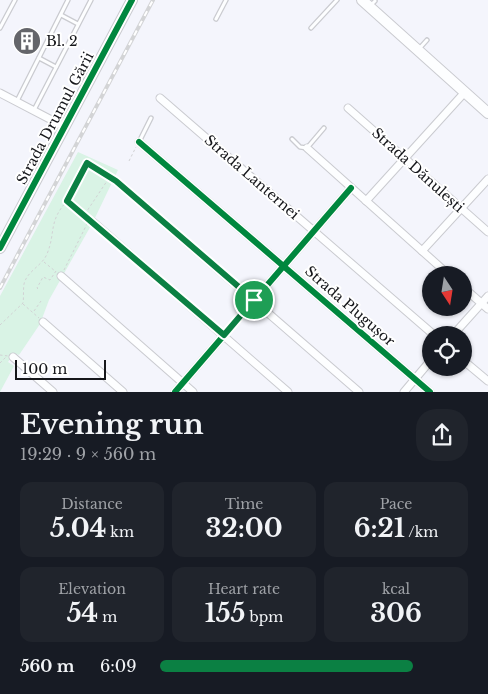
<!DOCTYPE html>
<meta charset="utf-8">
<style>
body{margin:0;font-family:"Libre Baskerville",serif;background:#20242c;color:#f1f3f6;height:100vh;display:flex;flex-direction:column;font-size:19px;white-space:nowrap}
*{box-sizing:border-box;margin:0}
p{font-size:16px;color:#9ea1a6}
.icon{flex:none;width:28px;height:28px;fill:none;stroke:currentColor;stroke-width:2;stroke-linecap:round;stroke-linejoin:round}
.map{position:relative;height:392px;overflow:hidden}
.drawer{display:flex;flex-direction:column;background:#171b24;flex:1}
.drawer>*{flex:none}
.needle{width:32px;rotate:168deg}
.controls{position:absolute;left:422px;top:266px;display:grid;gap:10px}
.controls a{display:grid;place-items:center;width:50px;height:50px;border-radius:50%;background:#171b24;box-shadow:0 1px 4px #0004;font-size:25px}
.scale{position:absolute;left:15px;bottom:12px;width:91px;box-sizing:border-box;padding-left:5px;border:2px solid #16171b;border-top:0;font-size:14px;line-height:18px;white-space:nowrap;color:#16171b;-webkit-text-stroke:4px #fff;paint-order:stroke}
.pin{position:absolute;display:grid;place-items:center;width:42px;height:42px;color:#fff;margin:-21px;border:2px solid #fff;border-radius:50%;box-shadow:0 1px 5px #0007}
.round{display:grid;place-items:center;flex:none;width:52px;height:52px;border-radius:20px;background:#20242c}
.headline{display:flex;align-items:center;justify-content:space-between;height:85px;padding:0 20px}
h1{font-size:28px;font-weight:700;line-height:38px}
.stats{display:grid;grid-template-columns:repeat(3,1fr);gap:8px;height:85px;padding:5px 20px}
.stats div{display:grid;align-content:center;border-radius:12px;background:#20242c;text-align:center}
.stats b{font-size:25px;font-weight:700}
.stats small{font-size:14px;font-weight:400}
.stats p{font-size:14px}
ul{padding:0 20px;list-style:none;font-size:16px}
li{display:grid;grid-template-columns:80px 60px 1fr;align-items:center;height:38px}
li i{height:12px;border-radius:6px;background:#0b8043}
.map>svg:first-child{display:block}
</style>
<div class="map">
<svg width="488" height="392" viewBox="0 0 488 392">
<rect width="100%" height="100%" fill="#f4f5fc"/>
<path fill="#d9f3e5" d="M 78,152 L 118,170 L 93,222 L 49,300 L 40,324 L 19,355 L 14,353 L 8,362 L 14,366 L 0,392 L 0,296 Z"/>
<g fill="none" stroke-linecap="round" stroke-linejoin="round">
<defs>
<g id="lane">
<path d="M 370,6 L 375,1"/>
<path d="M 61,15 L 78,24"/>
<path d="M 216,19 L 226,0"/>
<path d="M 0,28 L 15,0"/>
<path d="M 311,28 L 337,0"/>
<path d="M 418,50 L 427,40"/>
<path d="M 39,58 L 56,67"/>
<path d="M 17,101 L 68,0"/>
<path d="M 34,110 L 91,0"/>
<path d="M 292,139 L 300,147 L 307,148 L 324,128"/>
<path d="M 139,142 L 151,118"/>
</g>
<g id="street">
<path d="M 0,93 L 65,127"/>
<path d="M 160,98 L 434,335"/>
<path d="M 348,108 L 488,232"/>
<path d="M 139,142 L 430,392"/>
<path d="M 307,148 L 449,275"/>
<path d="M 116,181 L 359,392"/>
<path d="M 366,201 L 465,92"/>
<path d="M 93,222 L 288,392"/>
<path d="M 422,251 L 488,179"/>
<path d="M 61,276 L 193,392"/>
<path d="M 464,288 L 488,309"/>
<path d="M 43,322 L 123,392"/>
<path d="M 453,335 L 488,296"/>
<path d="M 13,357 L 53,392"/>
<path d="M 464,361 L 488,381"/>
<path d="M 175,392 L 351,188"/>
<path d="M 404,392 L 431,360"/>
</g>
<g id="secondary">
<path d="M 362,0 L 488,113"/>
<path d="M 0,248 L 132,0"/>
</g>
</defs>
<use href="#lane" stroke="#cacbd0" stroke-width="5.5"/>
<use href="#street" stroke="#cacbd0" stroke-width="9"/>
<use href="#secondary" stroke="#cacbd0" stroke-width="12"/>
<g stroke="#d1d2d4" stroke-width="1" stroke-dasharray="2.5 2.5" stroke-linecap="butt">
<path d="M 129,161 L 136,147"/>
<path d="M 85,214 L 109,178"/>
<path d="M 87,217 L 67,201 C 75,188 79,176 87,163 L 109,177"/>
<path d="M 44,262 L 55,271"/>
<path d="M 64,270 L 87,224"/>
<path d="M 38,289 L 37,288 L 43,277 L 50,280 L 56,271"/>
<path d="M 23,304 L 39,318"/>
<path d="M 34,311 L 41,301"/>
<path d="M 0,325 L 23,303 C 24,297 23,290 24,284 C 27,271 42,266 47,254 C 56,232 48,222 67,201"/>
<path d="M 0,355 L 8,356"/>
<path d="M 0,363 L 7,356"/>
</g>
<use href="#lane" stroke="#fdfeff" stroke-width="3"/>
<use href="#street" stroke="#fdfeff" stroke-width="7"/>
<use href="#secondary" stroke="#fdfeff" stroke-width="10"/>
<defs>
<path id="rail" d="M 0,288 L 153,0"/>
</defs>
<use href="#rail" stroke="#d3d4d6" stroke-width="4"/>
<use href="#rail" stroke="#fff" stroke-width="2" stroke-dasharray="5.5" stroke-linecap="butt"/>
<defs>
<g id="cycleway">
<path d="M 139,142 L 430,392"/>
<path d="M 0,248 L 132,0"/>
<path d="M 175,392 L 351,188"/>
</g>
</defs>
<use href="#cycleway" stroke="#fff" stroke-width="9"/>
<use href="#cycleway" stroke="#00873e" stroke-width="6"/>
</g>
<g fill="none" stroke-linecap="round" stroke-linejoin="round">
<defs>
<path id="route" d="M 87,163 L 116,181 L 254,300 L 224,335 L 67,201 Z"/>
</defs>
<use href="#route" stroke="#fff" stroke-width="10"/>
<use href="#route" stroke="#0b8043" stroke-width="6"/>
</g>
<defs>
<symbol id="building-disc" viewBox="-11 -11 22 22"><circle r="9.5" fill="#64656a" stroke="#fff"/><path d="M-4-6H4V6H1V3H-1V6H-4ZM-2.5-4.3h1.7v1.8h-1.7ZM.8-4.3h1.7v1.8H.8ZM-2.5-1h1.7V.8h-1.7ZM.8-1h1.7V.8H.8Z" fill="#fff"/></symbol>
</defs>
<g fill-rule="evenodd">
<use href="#building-disc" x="11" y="25" width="32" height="32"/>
</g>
<g text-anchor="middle" stroke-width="4" stroke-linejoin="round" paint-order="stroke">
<g font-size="14" fill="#16171b" stroke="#fff" text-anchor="start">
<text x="46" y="46">Bl. 2</text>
</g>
<g font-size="14" fill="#16171b" stroke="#fff">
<text transform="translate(55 118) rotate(-62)" y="5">Strada Drumul Gării</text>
<text transform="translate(418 170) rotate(42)" y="5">Strada Dănulești</text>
<text transform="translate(252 177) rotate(41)" y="5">Strada Lanternei</text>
<text transform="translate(350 306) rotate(41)" y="5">Strada Plugușor</text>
</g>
</g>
</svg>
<div class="controls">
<a><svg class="needle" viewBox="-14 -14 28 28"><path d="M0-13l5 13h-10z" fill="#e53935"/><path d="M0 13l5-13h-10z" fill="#9ea1a6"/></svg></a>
<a><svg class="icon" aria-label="locate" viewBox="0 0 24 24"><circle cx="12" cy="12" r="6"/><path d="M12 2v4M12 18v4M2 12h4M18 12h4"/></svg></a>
</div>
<div class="scale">100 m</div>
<div class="pin" style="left:254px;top:300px;background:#1e9e55"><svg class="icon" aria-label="arrive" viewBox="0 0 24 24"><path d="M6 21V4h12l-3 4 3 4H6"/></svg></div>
</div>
<section class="drawer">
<div class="headline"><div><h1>Evening run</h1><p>19:29 · 9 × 560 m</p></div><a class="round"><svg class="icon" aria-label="share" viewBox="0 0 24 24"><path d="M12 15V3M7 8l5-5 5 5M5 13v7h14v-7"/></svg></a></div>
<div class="stats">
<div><p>Distance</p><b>5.04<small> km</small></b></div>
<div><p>Time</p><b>32:00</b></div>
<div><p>Pace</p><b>6:21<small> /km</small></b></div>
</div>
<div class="stats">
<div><p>Elevation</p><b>54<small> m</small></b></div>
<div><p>Heart rate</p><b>155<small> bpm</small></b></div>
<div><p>kcal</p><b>306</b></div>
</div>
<ul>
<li><b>560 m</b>6:09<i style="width:82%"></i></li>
</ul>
</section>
